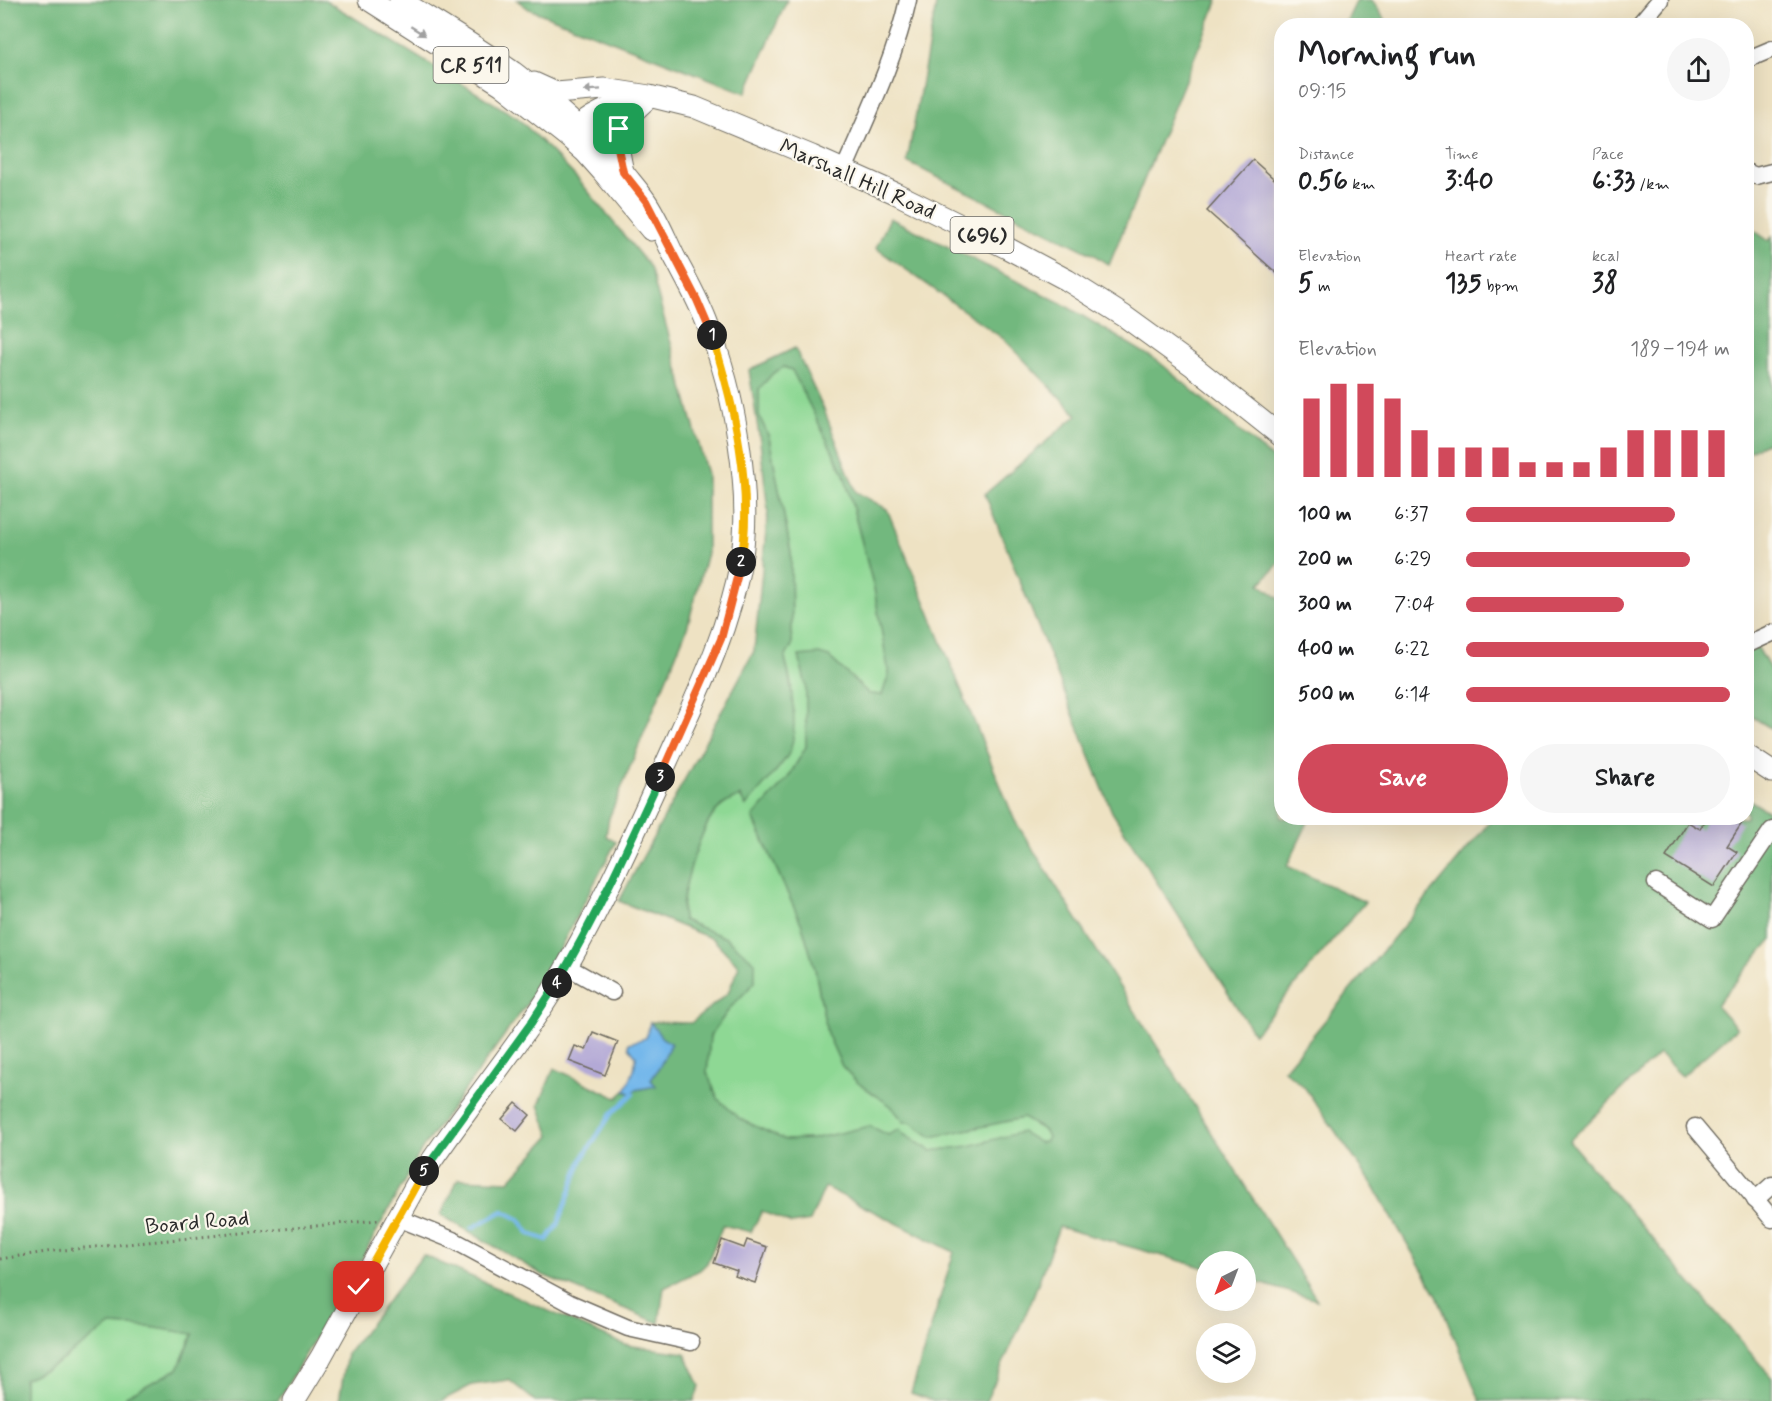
<!DOCTYPE html>
<meta charset="utf-8">
<style>
body{margin:0;font-family:Mynerve,sans-serif;background:#f6f6f6;color:#202124;height:100vh;display:flex;flex-direction:column;font-size:22px;white-space:nowrap}
*{box-sizing:border-box;margin:0}
p{font-size:20px;color:#757577}
.icon{flex:none;width:33px;height:33px;fill:none;stroke:currentColor;stroke-width:2;stroke-linecap:round;stroke-linejoin:round}
.map{position:relative;flex:1;overflow:hidden}
.panel{position:absolute;left:1274px;top:18px;width:480px;height:807px;display:flex;flex-direction:column;background:#fff;border-radius:24px;box-shadow:0 6px 24px #0002}
.panel>*{flex:none}
.needle{width:39px;rotate:222deg}
.controls{position:absolute;left:1196px;top:1251px;display:grid;gap:12px}
.controls a{display:grid;place-items:center;width:60px;height:60px;border-radius:50%;background:#fff;box-shadow:0 6px 24px #0002;font-size:30px}
.pin{position:absolute;display:grid;place-items:center;width:51px;height:51px;color:#fff;margin:-26px;border-radius:12px;box-shadow:0 3px 9px #0006}
.km{position:absolute;width:30px;height:30px;margin:-15px;border-radius:50%;background:#222;color:#fff;font-size:16px;line-height:30px;text-align:center}
.round{display:grid;place-items:center;flex:none;width:63px;height:63px;border-radius:32px;background:#f6f6f6}
.summary{display:flex;align-items:center;justify-content:space-between;height:102px;padding:0 24px}
h1{font-size:33px;font-weight:700;line-height:45px}
.metrics{display:grid;grid-template-columns:repeat(3,1fr);gap:9px;height:102px;padding:6px 24px}
.metrics div{display:grid;align-content:center}
.metrics b{font-size:26px;font-weight:700}
.metrics small{font-size:16px;font-weight:400}
.metrics p{font-size:16px}
.chart{height:168px;padding:12px 24px}
.chart p{display:flex;justify-content:space-between}
.chart svg{width:100%;height:108px;margin-top:6px;stroke:#d1495b;stroke-width:6}
.cta{display:flex;gap:12px;margin-top:auto;padding:12px 24px}
.cta a{flex:1;height:69px;border-radius:36px;background:#d1495b;color:#fff;font-size:24px;font-weight:700;line-height:69px;text-align:center}
.cta a+a{background:#f6f6f6;color:#202124}
ul{padding:0 24px;list-style:none;font-size:20px}
li{display:grid;grid-template-columns:96px 72px 1fr;align-items:center;height:45px}
li i{height:15px;border-radius:8px;background:#d1495b}
.map>svg:first-child{display:block}
</style>
<div class="map">
<svg width="1772" height="1401" viewBox="0 0 1772 1401">
<rect width="100%" height="100%" fill="#fbf7ec"/>
<filter id="ink" filterUnits="userSpaceOnUse"><feTurbulence type="fractalNoise" baseFrequency=".0167" numOctaves="2"/><feDisplacementMap in="SourceGraphic" scale="12" xChannelSelector="R" yChannelSelector="G"/><feConvolveMatrix kernelMatrix="1 2 1 2 8 2 1 2 1" color-interpolation-filters="sRGB"/></filter>
<filter id="wash" filterUnits="userSpaceOnUse"><feTurbulence type="fractalNoise" baseFrequency=".008" numOctaves="4" result="noise"/><feDisplacementMap in="SourceGraphic" scale="24" xChannelSelector="R" yChannelSelector="G"/><feGaussianBlur stdDeviation="1.35" result="paint"/><feColorMatrix in="noise" values="0 0 0 0 0 0 0 0 0 0 0 0 0 0 0 0 0 1.4 0 .05"/><feComposite in="paint" operator="in"/></filter>
<g filter="url(#wash)">
<rect width="100%" height="100%" fill="#eee2c3"/>
<g fill="#8ed894" stroke="#5c8260" stroke-width="1.5">
<path d="M 783,367 L 792,370 L 844,474 L 874,588 L 889,674 L 882,695 L 869,694 L 829,657 L 799,656 L 806,686 L 806,747 L 788,778 L 753,818 L 802,925 L 815,969 L 827,1033 L 842,1066 L 857,1082 L 891,1106 L 904,1122 L 910,1122 L 932,1137 L 1023,1118 L 1045,1131 L 1048,1137 L 1046,1142 L 969,1146 L 931,1151 L 903,1134 L 888,1135 L 870,1126 L 813,1139 L 785,1140 L 740,1119 L 718,1099 L 707,1073 L 710,1036 L 730,1008 L 755,982 L 726,938 L 683,920 C 679,895 698,835 714,814 C 720,805 730,801 740,796 L 746,806 L 792,687 L 785,658 L 792,645 L 791,553 L 769,437 L 759,416 L 759,389 L 773,373 Z"/>
<path d="M 111,1325 L 150,1327 L 193,1333 L 178,1369 L 126,1396 L 129,1401 L 26,1401 L 24,1398 L 24,1379 L 56,1364 Z"/>
</g>
<g fill="#72b87e" stroke="#4e7254" stroke-width="1.5" fill-rule="evenodd">
<path d="M 0,0 L 325,0 L 518,118 L 578,179 L 650,267 L 707,474 L 707,553 L 687,628 L 609,818 L 606,836 L 616,842 L 540,986 L 422,1149 L 355,1271 L 278,1401 L 129,1401 L 126,1396 L 178,1369 L 193,1334 L 150,1327 L 111,1325 L 56,1364 L 24,1379 L 24,1398 L 26,1401 L 0,1401 Z"/>
<path d="M 517,0 L 787,0 L 746,93 L 529,9 Z"/>
<path d="M 935,0 L 1218,0 L 1109,265 L 1094,255 L 907,162 L 936,5 Z"/>
<path d="M 1357,0 L 1372,0 L 1388,25 L 1345,25 Z"/>
<path d="M 890,218 L 1061,303 L 1158,361 L 1281,466 L 1281,561 L 1260,584 L 1281,600 L 1281,818 L 1310,818 L 1287,866 L 1365,902 L 1254,1034 L 1112,812 L 985,494 L 1077,415 L 1005,340 L 876,248 Z"/>
<path d="M 1746,225 L 1769,241 L 1772,237 L 1772,440 L 1746,453 Z"/>
<path d="M 795,348 L 824,410 L 856,492 L 887,509 L 1015,821 L 1317,1300 L 1245,1279 L 1245,1262 L 1206,1262 L 1206,1268 L 1059,1227 L 1031,1302 L 986,1401 L 933,1401 L 911,1393 L 954,1252 L 825,1187 L 810,1221 L 791,1224 L 762,1211 L 751,1232 L 723,1225 L 707,1263 L 700,1270 L 664,1288 L 659,1323 L 543,1275 L 441,1215 L 458,1179 L 509,1181 L 550,1136 L 539,1105 L 554,1068 L 617,1098 L 625,1091 L 632,1094 L 635,1090 L 655,1086 L 650,1080 L 659,1068 L 662,1039 L 650,1022 L 691,1023 L 728,993 L 739,966 L 713,939 L 619,901 L 754,651 L 768,511 L 760,442 L 749,370 ZM 784,367 L 792,370 L 844,474 L 874,588 L 889,674 L 882,695 L 869,694 L 829,657 L 819,654 L 799,656 L 806,686 L 806,747 L 788,778 L 753,817 L 802,925 L 815,969 L 827,1033 L 842,1066 L 857,1082 L 891,1106 L 904,1122 L 910,1122 L 932,1137 L 1023,1118 L 1045,1131 L 1048,1137 L 1046,1141 L 1040,1143 L 1022,1132 L 969,1146 L 931,1151 L 903,1134 L 900,1129 L 888,1135 L 870,1126 L 813,1139 L 785,1140 L 740,1119 L 718,1099 L 707,1073 L 710,1036 L 730,1008 L 755,982 L 755,962 L 726,938 L 683,920 C 683,915 681,911 682,906 C 685,882 700,829 716,811 C 723,803 731,800 740,796 L 746,806 C 758,791 778,771 788,755 C 800,735 791,682 785,658 L 792,645 L 791,553 L 769,437 L 759,416 L 759,389 L 773,373 Z"/>
<path d="M 1746,628 L 1772,672 L 1772,729 L 1746,713 Z"/>
<path d="M 1746,798 L 1772,814 L 1772,939 L 1716,1005 L 1737,1028 L 1682,1076 L 1659,1054 L 1569,1141 L 1772,1378 L 1772,1401 L 1480,1401 L 1437,1295 L 1373,1185 L 1305,1088 L 1284,1070 L 1493,818 L 1746,818 Z"/>
<path d="M 423,1255 L 625,1345 L 685,1353 L 700,1386 L 694,1401 L 535,1401 L 509,1380 L 472,1385 L 441,1401 L 339,1401 L 347,1354 Z"/>
</g>
<path fill="#75b8eb" stroke="#50728b" stroke-width="1.5" d="M 650,1022 L 662,1038 L 671,1043 L 659,1068 L 651,1080 L 656,1086 L 635,1090 L 633,1094 L 625,1091 L 634,1070 L 636,1056 L 629,1047 L 629,1043 L 646,1038 Z"/>
<g fill="none" stroke-linecap="round" stroke-linejoin="round">
<path stroke="#75b8eb" stroke-width="4.5" d="M 472,1228 L 503,1211 L 519,1219 L 530,1234 L 547,1240 L 558,1225 L 582,1159 L 611,1114 L 633,1094"/>
</g>
<g id="blocks">
<g fill="#b3a9d6">
<path d="M 1253,160 L 1281,185 L 1281,277 L 1207,211 Z"/>
<path d="M 1707,818 L 1734,818 L 1742,823 L 1727,846 L 1737,852 L 1714,887 L 1666,857 L 1688,822 L 1700,829 Z"/>
<path d="M 593,1032 L 618,1042 L 605,1075 L 569,1061 L 575,1046 L 586,1050 Z"/>
<path d="M 516,1103 L 530,1115 L 517,1131 L 502,1119 Z"/>
<path d="M 722,1240 L 744,1248 L 747,1240 L 767,1247 L 755,1283 L 735,1276 L 737,1271 L 714,1263 Z"/>
</g>
</g>
</g>
<g filter="url(#ink)">
<use href="#blocks" fill-opacity="0" stroke="#6f6b60" stroke-width="1.5"/>
<g fill="none" stroke-linecap="round" stroke-linejoin="round">
<defs>
<g id="minor">
<path d="M 1638,26 L 1660,0"/>
<path d="M 1746,60 L 1772,49"/>
<path d="M 844,170 C 868,114 895,59 908,0"/>
<path d="M 1746,172 L 1756,176 L 1772,172"/>
<path d="M 1746,645 L 1772,633"/>
<path d="M 1656,883 L 1712,919 L 1772,830"/>
<path d="M 566,966 L 612,992"/>
<path d="M 1695,1127 L 1772,1219"/>
<path d="M 1755,1200 L 1772,1185"/>
<path d="M 398,1218 L 455,1241 L 570,1303 L 628,1328 L 691,1342"/>
</g>
<g id="major">
<path d="M 369,0 L 502,85 L 568,137 L 586,153 L 602,171 L 651,230"/>
<path d="M 534,83 L 556,93 L 604,89 L 649,96 L 694,107 L 812,156 L 895,193 L 1007,248 L 1067,280 L 1124,316 L 1193,366 L 1281,436"/>
<path d="M 569,136 C 588,114 612,106 640,99"/>
<path d="M 623,172 C 614,131 616,127 647,99"/>
<path d="M 1746,755 L 1772,772"/>
<path d="M 294,1401 L 321,1357 L 417,1183 C 458,1118 510,1059 551,993 C 595,921 630,843 665,766 C 695,699 728,634 741,561 C 753,493 734,390 708,326 C 699,301 686,279 674,256 C 665,238 657,217 645,200 C 638,190 630,181 623,172 C 599,145 573,122 546,99 C 535,90 525,81 513,72 C 477,47 438,24 400,0"/>
</g>
</defs>
<use href="#minor" stroke="#6f6b60" stroke-width="19"/>
<use href="#major" stroke="#6f6b60" stroke-width="23"/>
<path stroke="#6f6b60" stroke-width="3" stroke-dasharray="1.5 4.5" stroke-linecap="butt" d="M 0,1259 L 53,1251 L 378,1220"/>
<use href="#minor" stroke="#fff" stroke-width="16"/>
<use href="#major" stroke="#fff" stroke-width="21"/>
</g>
<defs><path id="oneway-solid" d="M-6-.8H1V-3.2L6.5 0L1 3.2V.8H-6Z" transform="scale(1.5)"/></defs>
<g fill="#a0a0a0">
<use href="#oneway-solid" transform="translate(418 31) rotate(32)"/>
<use href="#oneway-solid" transform="translate(592 90) rotate(176)"/>
</g>
</g>
<g fill="none" stroke-linecap="round" stroke-linejoin="round" filter="url(#ink)">
<defs>
<path id="split-1" d="M 619,129 L 618,148 L 623,172 L 646,201 L 697,300 L 712,335"/>
<path id="split-2" d="M 712,335 C 734,405 754,489 741,562"/>
<path id="split-3" d="M 660,777 L 721,639 L 741,562"/>
<path id="split-4" d="M 557,983 C 596,917 628,847 660,777"/>
<path id="split-5" d="M 424,1171 L 531,1023 L 557,983"/>
<path id="split-6" d="M 359,1287 L 424,1171"/>
</defs>
<use href="#split-1" stroke="#fff" stroke-width="12"/>
<use href="#split-2" stroke="#fff" stroke-width="12"/>
<use href="#split-3" stroke="#fff" stroke-width="12"/>
<use href="#split-4" stroke="#fff" stroke-width="12"/>
<use href="#split-5" stroke="#fff" stroke-width="12"/>
<use href="#split-6" stroke="#fff" stroke-width="12"/>
<use href="#split-1" stroke="#f0652b" stroke-width="8"/>
<use href="#split-2" stroke="#f5b400" stroke-width="8"/>
<use href="#split-3" stroke="#f0652b" stroke-width="8"/>
<use href="#split-4" stroke="#22a559" stroke-width="8"/>
<use href="#split-5" stroke="#22a559" stroke-width="8"/>
<use href="#split-6" stroke="#f5b400" stroke-width="8"/>
</g>
<g text-anchor="middle" stroke-width="4.5" stroke-linejoin="round" paint-order="stroke">
<g fill="#fbf7ec" stroke="#696865" stroke-width="1.5">
<rect x="433.5" y="47" width="75" height="36" rx="4.5"/>
<rect x="950.5" y="217" width="63" height="36" rx="4.5"/>
</g>
<g font-size="21" font-weight="bold" fill="#2b2b2b">
<text x="471" y="72">CR 511</text>
<text x="982" y="242">(696)</text>
</g>
<g font-size="22" fill="#2b2b2b" stroke="#fbf7ec">
<text transform="translate(858 178) rotate(24)" y="8">Marshall Hill Road</text>
<text transform="translate(197 1221) rotate(-5)" y="8">Board Road</text>
</g>
</g>
</svg>
<div class="controls">
<a><svg class="needle" viewBox="-14 -14 28 28"><path d="M0-13l5 13h-10z" fill="#e53935"/><path d="M0 13l5-13h-10z" fill="#757577"/></svg></a>
<a><svg class="icon" aria-label="layers" viewBox="0 0 24 24"><path d="M12 4l9 5-9 5-9-5zM3 14l9 5 9-5"/></svg></a>
</div>
<div class="pin" style="left:619px;top:129px;background:#1e9e55"><svg class="icon" aria-label="arrive" viewBox="0 0 24 24"><path d="M6 21V4h12l-3 4 3 4H6"/></svg></div>
<div class="pin" style="left:359px;top:1287px;background:#d93025"><svg class="icon" aria-label="check" viewBox="0 0 24 24"><path d="M5 12l5 5 9-10"/></svg></div>
<b class="km" style="left:712px;top:335px">1</b>
<b class="km" style="left:741px;top:562px">2</b>
<b class="km" style="left:660px;top:777px">3</b>
<b class="km" style="left:557px;top:983px">4</b>
<b class="km" style="left:424px;top:1171px">5</b>
<section class="panel">
<div class="summary"><div><h1>Morning run</h1><p>09:15</p></div><a class="round"><svg class="icon" aria-label="share" viewBox="0 0 24 24"><path d="M12 15V3M7 8l5-5 5 5M5 13v7h14v-7"/></svg></a></div>
<div class="metrics">
<div><p>Distance</p><b>0.56<small> km</small></b></div>
<div><p>Time</p><b>3:40</b></div>
<div><p>Pace</p><b>6:33<small> /km</small></b></div>
</div>
<div class="metrics">
<div><p>Elevation</p><b>5<small> m</small></b></div>
<div><p>Heart rate</p><b>135<small> bpm</small></b></div>
<div><p>kcal</p><b>38</b></div>
</div>
<div class="chart"><p><span>Elevation</span>189–194 m</p>
<svg viewBox="0 0 160 44" preserveAspectRatio="none"><path d="M5 44V12M15 44V6M25 44V6M35 44V12M45 44V25M55 44V32M65 44V32M75 44V32M85 44V38M95 44V38M105 44V38M115 44V32M125 44V25M135 44V25M145 44V25M155 44V25"/></svg>
</div>
<ul>
<li><b>100 m</b>6:37<i style="width:79%"></i></li>
<li><b>200 m</b>6:29<i style="width:85%"></i></li>
<li><b>300 m</b>7:04<i style="width:60%"></i></li>
<li><b>400 m</b>6:22<i style="width:92%"></i></li>
<li><b>500 m</b>6:14<i style="width:100%"></i></li>
</ul>
<div class="cta"><a>Save</a><a>Share</a></div>
</section>
</div>
